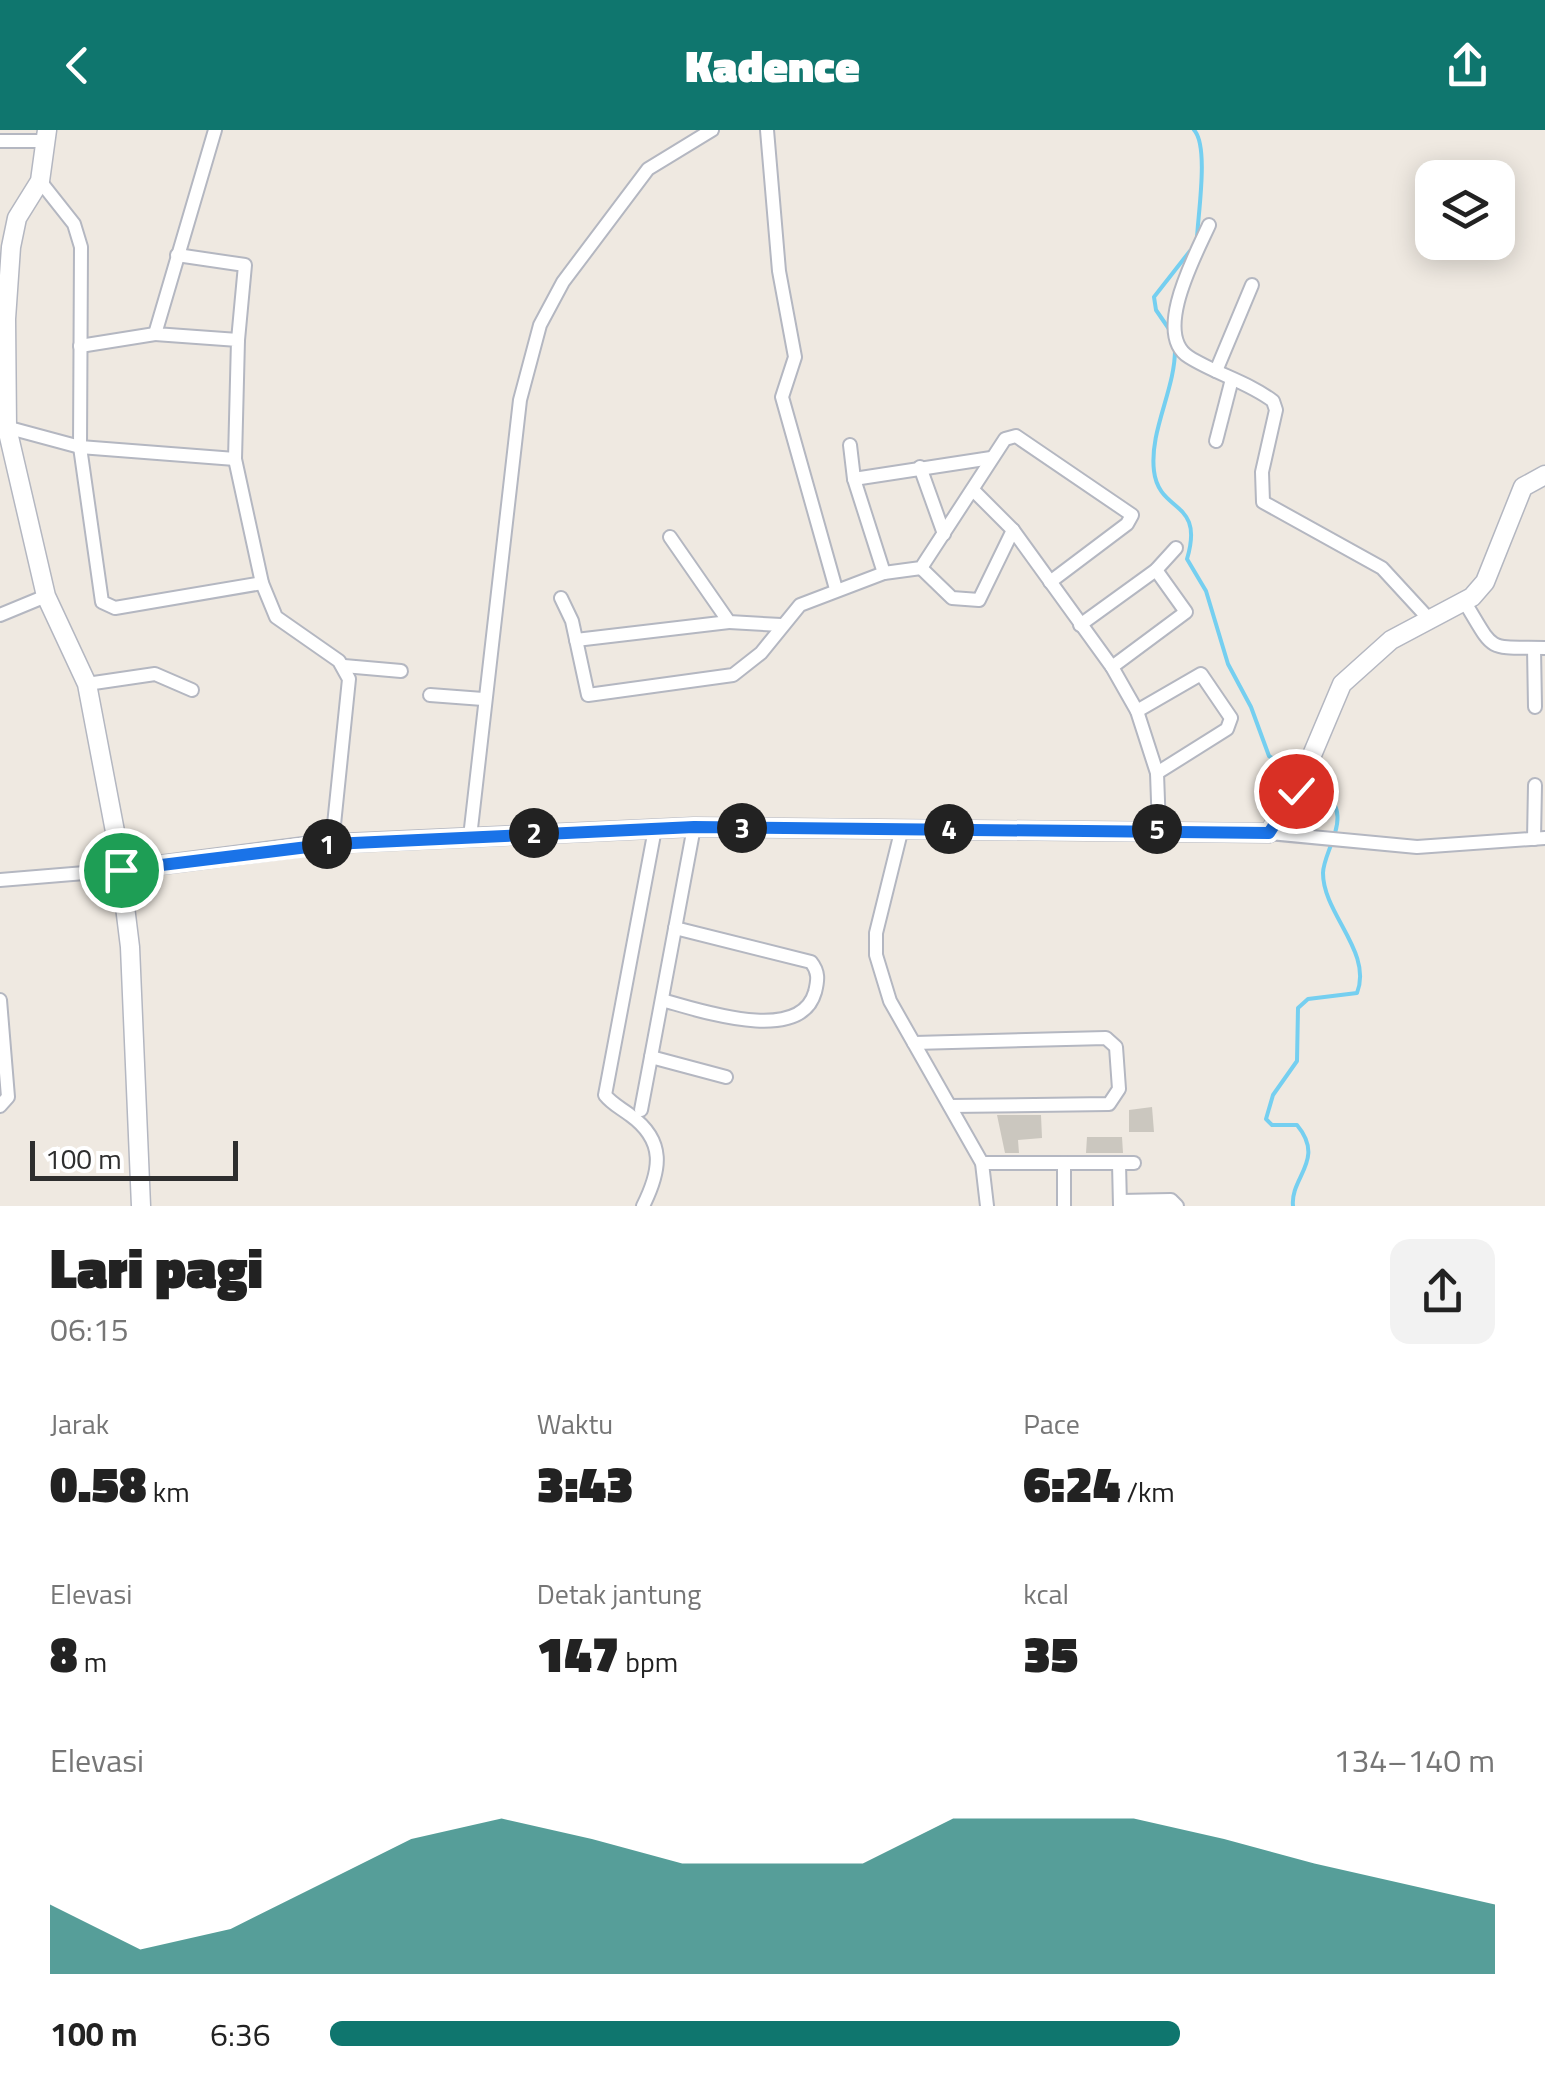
<!DOCTYPE html>
<html lang="id">
<meta charset="utf-8">
<style>
body{margin:0;font-family:"Titillium Web",sans-serif;background:#f2f2f2;color:#222;height:100vh;display:flex;flex-direction:column;font-size:38px;white-space:nowrap}
*{box-sizing:border-box;margin:0}
p{font-size:32px;color:#767676}
.icon{flex:none;width:55px;height:55px;fill:none;stroke:currentColor;stroke-width:2;stroke-linecap:round;stroke-linejoin:round}
.map{position:relative;height:1076px;overflow:hidden}
.panel{display:flex;flex-direction:column;background:#fff;flex:1}
.panel>*{flex:none}
.tools{position:absolute;left:1415px;top:30px;display:grid;gap:20px}
.tools a{display:grid;place-items:center;width:100px;height:100px;border-radius:20px;background:#fff;box-shadow:0 5px 25px #0003;font-size:50px}
.scale{position:absolute;left:30px;bottom:25px;width:208px;box-sizing:border-box;padding-left:10px;border:5px solid #2e2e2e;border-top:0;font-size:28px;line-height:35px;white-space:nowrap;color:#2e2e2e;-webkit-text-stroke:8px #fff;paint-order:stroke}
.pin{position:absolute;display:grid;place-items:center;width:85px;height:85px;color:#fff;margin:-42px;border:5px solid #fff;border-radius:50%;box-shadow:0 2px 10px #0007}
.km{position:absolute;width:50px;height:50px;margin:-25px;border-radius:50%;background:#222;color:#fff;font-size:28px;line-height:50px;text-align:center}
.round{display:grid;place-items:center;flex:none;width:105px;height:105px;border-radius:20px;background:#f2f2f2}
.headline{display:flex;align-items:center;justify-content:space-between;height:170px;padding:0 50px}
h1{font-size:55px;font-weight:800;line-height:75px}
.stats{display:grid;grid-template-columns:repeat(3,1fr);gap:15px;height:170px;padding:10px 50px}
.stats div{display:grid;align-content:center}
.stats b{font-size:50px;font-weight:800}
.stats small{font-size:28px;font-weight:400}
.stats p{font-size:28px}
.chart{height:280px;padding:20px 50px}
.chart p{display:flex;justify-content:space-between}
.chart svg{width:100%;height:180px;margin-top:10px;fill:#0f766e;opacity:.7}
ul{padding:0 50px;list-style:none;font-size:32px}
li{display:grid;grid-template-columns:160px 120px 1fr;align-items:center;height:75px}
li i{height:25px;border-radius:12px;background:#0f766e}
header{display:flex;justify-content:space-between;align-items:center;height:130px;padding:0 50px;background:#0f766e;color:#fff;font-size:45px;font-weight:800}
.map>svg:first-child{display:block}
</style>
<header><svg class="icon" aria-label="back" viewBox="0 0 24 24"><path d="M15 5l-7 7 7 7"/></svg>Kadence<svg class="icon" aria-label="share" viewBox="0 0 24 24"><path d="M12 15V3M7 8l5-5 5 5M5 13v7h14v-7"/></svg></header>
<div class="map">
<svg width="1545" height="1076" viewBox="0 0 1545 1076">
<rect width="100%" height="100%" fill="#efe9e1"/>
<g fill="none" stroke-linecap="round" stroke-linejoin="round">
<g stroke="#75cff0" stroke-width="4">
<path d="M 1194,0 C 1209,16 1198,84 1197,108"/>
<path d="M 1169,199 L 1156,180 L 1154,167 L 1190,121"/>
<path d="M 1175,217 C 1176,259 1149,300 1154,341 C 1159,384 1205,369 1187,429 L 1206,461 L 1228,534 L 1251,577 L 1269,626 L 1297,646"/>
<path d="M 1305,651 C 1329,667 1344,673 1335,703"/>
<path d="M 1293,1076 C 1290,1047 1326,1030 1297,995 L 1272,995 L 1266,989 L 1273,965 L 1297,931 L 1298,878 L 1308,869 L 1357,863 C 1373,822 1323,784 1323,743 C 1323,734 1329,721 1332,712"/>
</g>
</g>
<g fill="#cbc7bf">
<path d="M 1152,977 L 1154,1002 L 1129,1002 L 1129,980 Z"/>
<path d="M 997,985 L 1041,985 L 1042,1008 L 1018,1010 L 1019,1023 L 1005,1023 Z"/>
<path d="M 1087,1007 L 1122,1007 L 1123,1023 L 1086,1023 Z"/>
</g>
<g fill="none" stroke-linecap="round" stroke-linejoin="round">
<defs>
<g id="street">
<path d="M 767,0 L 779,141 L 795,227 L 782,267 L 836,459"/>
<path d="M 0,11 L 46,11"/>
<path d="M 40,51 L 74,94 L 81,117 L 80,317 L 102,472 L 115,478 L 262,453 L 235,329 L 238,210 L 155,204 L 215,0"/>
<path d="M 1209,95 C 1196,124 1152,204 1189,227 C 1216,244 1248,252 1273,271 L 1276,280 L 1262,342 L 1263,372 L 1382,438 L 1429,489"/>
<path d="M 177,125 L 245,135 L 238,210"/>
<path d="M 80,216 L 155,204"/>
<path d="M 1216,241 L 1252,155"/>
<path d="M 2,296 L 80,317 L 235,329"/>
<path d="M 1216,311 L 1232,249"/>
<path d="M 850,315 L 854,349 L 884,443"/>
<path d="M 920,337 L 944,404"/>
<path d="M 854,349 L 991,328"/>
<path d="M 974,361 L 1013,400 L 1112,537 L 1137,581 L 1157,643 L 1159,699"/>
<path d="M 670,407 L 729,492 L 781,495"/>
<path d="M 921,438 L 952,468 L 979,470 L 1013,400"/>
<path d="M 262,453 L 276,487 L 339,531 L 349,549 L 332,714"/>
<path d="M 561,468 L 572,491 L 588,565 L 733,545 L 761,523 L 800,475 L 884,443 L 921,438 L 1005,309 L 1016,306 L 1132,385 L 1127,394 L 1050,452"/>
<path d="M 1464,471 C 1496,523 1484,517 1545,518"/>
<path d="M 0,485 L 46,466"/>
<path d="M 1080,495 L 1156,440 L 1176,418"/>
<path d="M 576,510 L 729,492"/>
<path d="M 1534,518 L 1535,577"/>
<path d="M 344,536 L 401,541"/>
<path d="M 1112,537 L 1186,482 L 1156,440"/>
<path d="M 87,554 L 155,544 L 192,560"/>
<path d="M 430,565 L 483,569"/>
<path d="M 1137,581 L 1201,544 L 1231,588 L 1227,599 L 1157,643"/>
<path d="M 694,697 L 651,927 L 726,947"/>
<path d="M 902,698 L 876,803 L 876,825 L 890,871 L 982,1033 L 987,1076"/>
<path d="M 1269,703 L 1417,717 L 1545,708"/>
<path d="M 470,707 L 520,270 L 540,195 L 563,152 L 648,39 L 712,0"/>
<path d="M 1534,709 L 1535,655"/>
<path d="M 0,750 L 121,740"/>
<path d="M 0,870 L 8,967 L 0,976"/>
<path d="M 662,870 C 696,879 800,916 815,862 C 818,850 819,842 811,832 L 675,798"/>
<path d="M 914,913 L 1106,908 L 1116,917 L 1119,959 L 1109,974 L 950,976"/>
<path d="M 641,980 L 651,927"/>
<path d="M 982,1033 L 1134,1033"/>
<path d="M 1119,1033 L 1120,1076"/>
<path d="M 1120,1071 L 1171,1070 L 1177,1076"/>
<path d="M 643,1076 C 661,1040 666,1011 630,985 C 621,978 612,974 605,965 L 655,699"/>
<path d="M 1064,1076 L 1064,1033"/>
</g>
<g id="secondary">
<path d="M 47,0 L 40,51 L 17,88 L 11,117 L 6,189 L 7,298 L 46,466 L 87,554 L 117,712 L 130,817 L 141,1076"/>
<path d="M 121,740 L 323,714 L 694,697 L 1269,703 L 1304,644 L 1342,554 L 1391,510 L 1472,467 L 1485,452 L 1523,357 L 1545,345"/>
</g>
</defs>
<use href="#street" stroke="#b4b7c1" stroke-width="16"/>
<use href="#secondary" stroke="#b4b7c1" stroke-width="21"/>
<use href="#street" stroke="#fff" stroke-width="12"/>
<use href="#secondary" stroke="#fff" stroke-width="18"/>
</g>
<g fill="none" stroke-linecap="round" stroke-linejoin="round">
<defs>
<path id="route" d="M 121,740 L 332,714 L 694,697 L 1269,703 L 1296,661"/>
</defs>
<use href="#route" stroke="#fff" stroke-width="20"/>
<use href="#route" stroke="#1a73e8" stroke-width="12"/>
</g>
</svg>
<div class="tools">
<a><svg class="icon" aria-label="layers" viewBox="0 0 24 24"><path d="M12 4l9 5-9 5-9-5zM3 14l9 5 9-5"/></svg></a>
</div>
<div class="scale">100 m</div>
<div class="pin" style="left:121px;top:740px;background:#1e9e55"><svg class="icon" aria-label="arrive" viewBox="0 0 24 24"><path d="M6 21V4h12l-3 4 3 4H6"/></svg></div>
<div class="pin" style="left:1296px;top:661px;background:#d93025"><svg class="icon" aria-label="check" viewBox="0 0 24 24"><path d="M5 12l5 5 9-10"/></svg></div>
<b class="km" style="left:327px;top:714px">1</b>
<b class="km" style="left:534px;top:703px">2</b>
<b class="km" style="left:742px;top:698px">3</b>
<b class="km" style="left:949px;top:699px">4</b>
<b class="km" style="left:1157px;top:699px">5</b>
</div>
<section class="panel">
<div class="headline"><div><h1>Lari pagi</h1><p>06:15</p></div><a class="round"><svg class="icon" aria-label="share" viewBox="0 0 24 24"><path d="M12 15V3M7 8l5-5 5 5M5 13v7h14v-7"/></svg></a></div>
<div class="stats">
<div><p>Jarak</p><b>0.58<small> km</small></b></div>
<div><p>Waktu</p><b>3:43</b></div>
<div><p>Pace</p><b>6:24<small> /km</small></b></div>
</div>
<div class="stats">
<div><p>Elevasi</p><b>8<small> m</small></b></div>
<div><p>Detak jantung</p><b>147<small> bpm</small></b></div>
<div><p>kcal</p><b>35</b></div>
</div>
<div class="chart"><p><span>Elevasi</span>134–140 m</p>
<svg viewBox="0 0 160 44" preserveAspectRatio="none"><path d="M0 44V27L10 38L20 33L30 22L40 11L50 6L60 11L70 17L80 17L90 17L100 6L110 6L120 6L130 11L140 17L150 22L160 27V44z"/></svg>
</div>
<ul>
<li><b>100 m</b>6:36<i style="width:73%"></i></li>
</ul>
</section>
